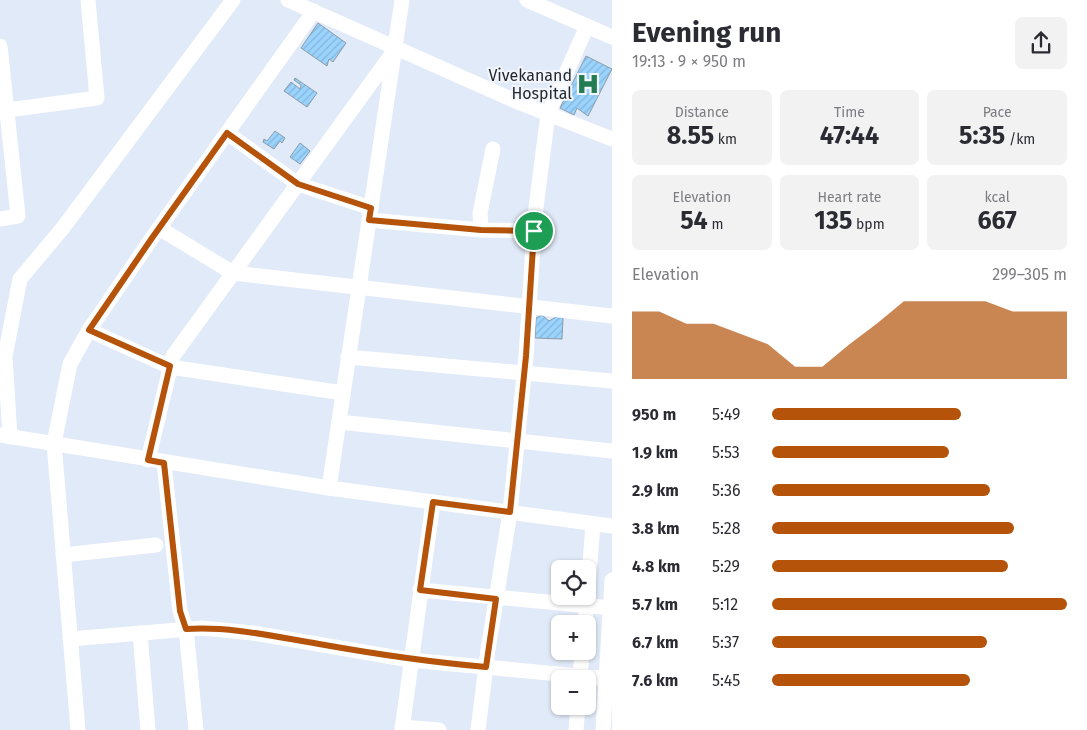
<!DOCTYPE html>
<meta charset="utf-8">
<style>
body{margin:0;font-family:"Fira Sans",sans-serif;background:#f2f2f3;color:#2b2b33;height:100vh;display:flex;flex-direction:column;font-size:19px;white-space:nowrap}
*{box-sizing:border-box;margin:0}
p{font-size:16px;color:#7c7c81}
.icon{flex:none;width:28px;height:28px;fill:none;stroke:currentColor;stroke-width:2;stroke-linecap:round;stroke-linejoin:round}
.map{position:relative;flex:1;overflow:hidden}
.panel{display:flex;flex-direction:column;background:#fff;width:475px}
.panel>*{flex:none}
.buttons{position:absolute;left:551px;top:560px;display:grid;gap:10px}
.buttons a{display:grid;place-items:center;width:45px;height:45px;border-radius:8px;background:#fff;box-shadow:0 1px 4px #0004;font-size:25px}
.pin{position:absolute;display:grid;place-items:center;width:42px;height:42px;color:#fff;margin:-21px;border:2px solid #fff;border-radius:50%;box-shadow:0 1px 5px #0007}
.round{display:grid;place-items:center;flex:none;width:52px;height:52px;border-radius:8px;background:#f2f2f3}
.head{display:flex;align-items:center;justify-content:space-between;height:85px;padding:0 20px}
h1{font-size:28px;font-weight:700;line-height:38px}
.metrics{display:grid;grid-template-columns:repeat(3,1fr);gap:8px;height:85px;padding:5px 20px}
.metrics div{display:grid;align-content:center;border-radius:8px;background:#f2f2f3;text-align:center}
.metrics b{font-size:25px;font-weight:700}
.metrics small{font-size:14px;font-weight:400}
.metrics p{font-size:14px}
.chart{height:140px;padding:10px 20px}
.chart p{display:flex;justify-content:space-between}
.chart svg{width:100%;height:90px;margin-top:5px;fill:#b45309;opacity:.7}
ul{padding:0 20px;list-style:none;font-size:16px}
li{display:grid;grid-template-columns:80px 60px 1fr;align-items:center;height:38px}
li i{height:12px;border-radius:6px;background:#b45309}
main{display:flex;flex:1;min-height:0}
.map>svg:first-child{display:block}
</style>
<main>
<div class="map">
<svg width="612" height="730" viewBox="0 0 612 730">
<defs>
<pattern id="building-hatch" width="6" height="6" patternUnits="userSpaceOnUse" patternTransform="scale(1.25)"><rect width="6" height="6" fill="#9ad3fd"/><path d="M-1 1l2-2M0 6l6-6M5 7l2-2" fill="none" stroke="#85b5d9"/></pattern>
</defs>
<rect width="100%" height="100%" fill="#e1eaf8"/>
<g fill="url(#building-hatch)" stroke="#8e9ca6">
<path d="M 318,23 L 346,43 L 333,62 L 329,59 L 327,66 L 301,48 Z"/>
<path d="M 586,56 L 612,69 L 588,116 L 577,108 L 574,115 L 560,108 Z"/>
<path d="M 295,78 L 317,93 L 307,107 L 284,91 L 291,82 L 300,89 L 301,85 L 294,80 Z"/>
<path d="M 275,131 L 285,138 L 282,143 L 280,141 L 274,149 L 263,142 L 264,139 L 267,141 Z"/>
<path d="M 300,143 L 310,151 L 300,164 L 290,157 Z"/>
<path d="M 542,315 L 549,321 L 558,316 L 563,318 L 562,339 L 535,338 L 536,318 Z"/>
</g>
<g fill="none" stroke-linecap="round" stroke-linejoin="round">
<g stroke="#fff" stroke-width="15">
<path d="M 288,0 L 513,100 L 612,139"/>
<path d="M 527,0 L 612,37"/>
<path d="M 0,46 L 18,216 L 0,219"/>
<path d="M 0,111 L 97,98 L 88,0"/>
<path d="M 227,133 L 298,184 L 371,208"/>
<path d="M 369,220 L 481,230 L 534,231"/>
<path d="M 159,228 L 233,273 L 612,316"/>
<path d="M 481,230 L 480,213 L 493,149"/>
<path d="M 89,330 L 170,367 L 343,393"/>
<path d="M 348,357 L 612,381"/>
<path d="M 339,422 L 612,451"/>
<path d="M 0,435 L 329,488 L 612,526"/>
<path d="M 10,437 L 5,356 L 20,279 L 62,229 L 233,0"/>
<path d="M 148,460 L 173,356 L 392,54"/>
<path d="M 164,463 L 180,611 L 186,629 L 196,730"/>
<path d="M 329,488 L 402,0"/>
<path d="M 63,555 L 156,545"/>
<path d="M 588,589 L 593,524"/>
<path d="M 420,590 L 612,608"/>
<path d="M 585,624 L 587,598"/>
<path d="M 140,633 L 148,730"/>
<path d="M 70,639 L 202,628 L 253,633 L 410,660 L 612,679"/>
<path d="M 580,679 L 582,651"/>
<path d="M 402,727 L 439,730"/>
<path d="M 78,730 L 54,443 L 70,364 L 89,330 L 152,238 L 314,11"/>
<path d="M 402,730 L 433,502"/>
<path d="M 478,730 L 488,650 L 510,512 L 526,356 L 535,215 L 548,114 L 587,26"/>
<path d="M 576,730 L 578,706"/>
<path d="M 603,730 L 612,580"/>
</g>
</g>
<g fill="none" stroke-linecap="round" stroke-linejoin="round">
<defs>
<path id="route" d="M 227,133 L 298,184 L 371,208 L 369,220 L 481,230 L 534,231 L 526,356 L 510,512 L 433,502 L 420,590 L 496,599 L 486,667 C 429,662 375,654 319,644 C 276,637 231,626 186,629 L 180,611 L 164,463 L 148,460 L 170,366 L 89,330 L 152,238 Z"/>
</defs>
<use href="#route" stroke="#fff" stroke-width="10"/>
<use href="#route" stroke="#b45309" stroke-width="6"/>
</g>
<defs>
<symbol id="hospital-bare" viewBox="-9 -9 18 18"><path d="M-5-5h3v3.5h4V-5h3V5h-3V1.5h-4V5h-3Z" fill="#237d52" stroke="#f3f7fd" stroke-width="2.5" paint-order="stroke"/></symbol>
</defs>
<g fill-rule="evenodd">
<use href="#hospital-bare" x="572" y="68" width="32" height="32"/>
</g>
<g text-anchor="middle" stroke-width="4" stroke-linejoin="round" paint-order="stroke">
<g font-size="16" fill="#25282d" stroke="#f3f7fd" text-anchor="end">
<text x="572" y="81">Vivekanand<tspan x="572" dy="18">Hospital</tspan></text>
</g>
</g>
</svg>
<div class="buttons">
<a><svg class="icon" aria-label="locate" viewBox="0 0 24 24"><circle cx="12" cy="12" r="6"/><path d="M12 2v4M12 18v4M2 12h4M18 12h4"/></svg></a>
<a>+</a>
<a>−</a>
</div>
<div class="pin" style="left:534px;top:231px;background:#1e9e55"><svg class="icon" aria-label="arrive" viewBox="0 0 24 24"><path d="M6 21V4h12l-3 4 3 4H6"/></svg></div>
</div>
<section class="panel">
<div class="head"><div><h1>Evening run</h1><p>19:13 · 9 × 950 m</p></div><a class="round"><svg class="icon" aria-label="share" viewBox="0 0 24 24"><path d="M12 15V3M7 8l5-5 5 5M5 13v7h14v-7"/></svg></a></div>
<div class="metrics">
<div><p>Distance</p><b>8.55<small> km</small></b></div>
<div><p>Time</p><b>47:44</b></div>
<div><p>Pace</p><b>5:35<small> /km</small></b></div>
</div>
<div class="metrics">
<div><p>Elevation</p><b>54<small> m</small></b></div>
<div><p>Heart rate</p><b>135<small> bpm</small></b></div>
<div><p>kcal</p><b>667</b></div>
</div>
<div class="chart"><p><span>Elevation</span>299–305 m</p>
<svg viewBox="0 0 160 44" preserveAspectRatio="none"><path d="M0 44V11L10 11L20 17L30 17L40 22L50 27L60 38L70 38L80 27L90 17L100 6L110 6L120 6L130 6L140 11L150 11L160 11V44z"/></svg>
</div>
<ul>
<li><b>950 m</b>5:49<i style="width:64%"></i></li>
<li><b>1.9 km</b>5:53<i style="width:60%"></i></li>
<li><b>2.9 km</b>5:36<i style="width:74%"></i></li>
<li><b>3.8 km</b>5:28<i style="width:82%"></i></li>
<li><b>4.8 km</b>5:29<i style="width:80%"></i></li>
<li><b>5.7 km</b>5:12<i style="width:100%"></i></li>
<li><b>6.7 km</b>5:37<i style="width:73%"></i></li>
<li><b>7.6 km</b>5:45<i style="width:67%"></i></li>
</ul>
</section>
</main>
